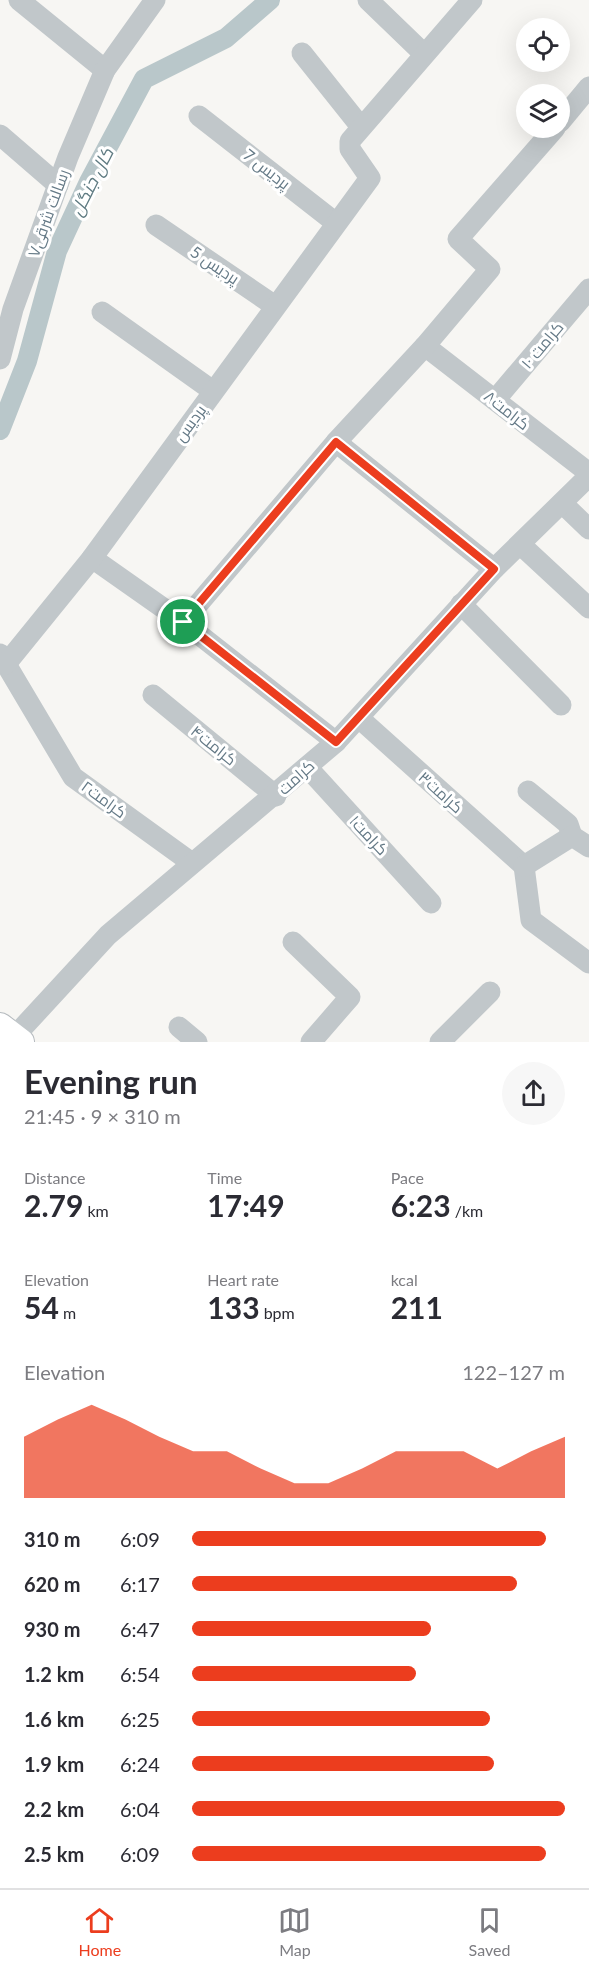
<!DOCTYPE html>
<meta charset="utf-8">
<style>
body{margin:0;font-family:Lato,Cairo,sans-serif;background:#f7f7f7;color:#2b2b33;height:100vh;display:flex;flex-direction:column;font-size:22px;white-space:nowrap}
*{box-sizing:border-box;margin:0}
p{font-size:20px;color:#7c7c81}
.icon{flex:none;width:33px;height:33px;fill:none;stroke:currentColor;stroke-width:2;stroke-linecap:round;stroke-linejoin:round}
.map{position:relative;height:1042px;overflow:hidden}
.sheet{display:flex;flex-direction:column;background:#fff;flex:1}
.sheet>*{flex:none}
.fabs{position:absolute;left:516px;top:18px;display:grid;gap:12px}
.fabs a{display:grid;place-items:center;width:54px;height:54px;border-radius:50%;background:#fff;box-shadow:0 6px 24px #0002;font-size:30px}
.pin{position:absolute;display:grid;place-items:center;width:51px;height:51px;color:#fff;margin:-26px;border:3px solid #fff;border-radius:50%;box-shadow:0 2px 6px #0007}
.round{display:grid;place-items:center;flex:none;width:63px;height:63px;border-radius:32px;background:#f7f7f7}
.headline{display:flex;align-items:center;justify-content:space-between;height:102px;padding:0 24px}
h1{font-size:33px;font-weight:700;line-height:45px}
.stats{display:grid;grid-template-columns:repeat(3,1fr);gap:9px;height:102px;padding:6px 24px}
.stats div{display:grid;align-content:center}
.stats b{font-size:30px;font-weight:700}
.stats small{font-size:16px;font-weight:400}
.stats p{font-size:16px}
.chart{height:168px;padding:12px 24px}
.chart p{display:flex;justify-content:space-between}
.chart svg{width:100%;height:108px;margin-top:6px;fill:#ec3d1e;opacity:.7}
ul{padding:0 24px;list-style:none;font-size:20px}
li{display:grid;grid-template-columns:96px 72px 1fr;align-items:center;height:45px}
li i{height:15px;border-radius:8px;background:#ec3d1e}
.tabs{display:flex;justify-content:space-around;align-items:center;height:84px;border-top:2px solid #e1e1e2;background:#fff;font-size:16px;color:#7c7c81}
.tabs a{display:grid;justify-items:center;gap:3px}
.tabs .on{color:#ec3d1e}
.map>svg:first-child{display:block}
</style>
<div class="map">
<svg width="589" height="1042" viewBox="0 0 589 1042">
<rect width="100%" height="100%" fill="#f7f6f3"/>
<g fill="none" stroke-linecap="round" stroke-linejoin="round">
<path stroke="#b9c7ca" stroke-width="20" d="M 0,430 L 27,361 L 57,251 L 89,182 L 144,79 L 226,38 L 270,0"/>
<defs>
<path id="major" d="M 0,1026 L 21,1042"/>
</defs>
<use href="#major" stroke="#b5babe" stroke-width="28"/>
<g stroke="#c1c7ca" stroke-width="21">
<path d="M 19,0 L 105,70"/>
<path d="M 368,0 L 424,54"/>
<path d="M 302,53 L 361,127"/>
<path d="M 199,116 L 336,223"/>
<path d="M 560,122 L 589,87"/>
<path d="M 0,135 L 58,185"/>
<path d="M 156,225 L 275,306"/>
<path d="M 102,312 L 213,391"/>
<path d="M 425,346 L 589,473"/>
<path d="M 0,359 L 13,309 L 68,157 L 105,70 L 155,0"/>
<path d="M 495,400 L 589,289"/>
<path d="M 336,442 L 494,569"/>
<path d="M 562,503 L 589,529"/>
<path d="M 521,545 L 589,608"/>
<path d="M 92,558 L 183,622 L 336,742"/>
<path d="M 461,604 L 561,705"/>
<path d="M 183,622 L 336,442 L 425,346 L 490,269 L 458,239 L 555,128"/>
<path d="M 0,654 L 73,777 L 192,863"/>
<path d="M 6,664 L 92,558 L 370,178 L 350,149 L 350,141 L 472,0"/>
<path d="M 153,695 L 276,796"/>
<path d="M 359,718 L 524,866"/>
<path d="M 307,767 L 431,903"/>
<path d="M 528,791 L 568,824 L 572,836"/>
<path d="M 524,866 L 531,920 L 589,963"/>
<path d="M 524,866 L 572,836 L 589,847"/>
<path d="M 293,942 L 350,997 L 311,1042"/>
<path d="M 179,1027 L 197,1042"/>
<path d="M 14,1037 L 108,935 L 336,742 L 494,569 L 589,476"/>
<path d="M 440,1042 L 490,992"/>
</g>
<use href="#major" stroke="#fff" stroke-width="26"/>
</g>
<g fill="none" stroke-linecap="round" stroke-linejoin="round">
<defs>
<path id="route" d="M 336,442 L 494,569 L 336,742 L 183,622 Z"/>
</defs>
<use href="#route" stroke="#fff" stroke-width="12"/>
<use href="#route" stroke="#ec3d1e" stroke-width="8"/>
</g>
<g text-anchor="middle" stroke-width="6" stroke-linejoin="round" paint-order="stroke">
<g font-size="16" fill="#647986" stroke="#fff">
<text transform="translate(267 169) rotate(38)" y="6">پردیس 7</text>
<text transform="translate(48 213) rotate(-70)" y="6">رسالت شرقی۷</text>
<text transform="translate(215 265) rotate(34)" y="6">پردیس 5</text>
<text transform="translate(542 345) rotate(-50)" y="6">کرامت ۱۰</text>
<text transform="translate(507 410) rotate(38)" y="6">کرامت۸</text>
<text transform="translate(190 423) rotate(-54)" y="6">پردیس</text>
<text transform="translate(214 745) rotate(39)" y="6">کرامت۴</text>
<text transform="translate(296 777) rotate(-42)" y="6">کرامت</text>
<text transform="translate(441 792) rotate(42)" y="6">کرامت۳</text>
<text transform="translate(104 799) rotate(36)" y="6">کرامت۲</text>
<text transform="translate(369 835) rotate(47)" y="6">کرامت۱</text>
</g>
<g font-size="18" font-style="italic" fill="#5f7b82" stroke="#fff">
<text transform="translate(92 182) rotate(-63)" y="6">کال جنگل</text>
</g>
</g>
</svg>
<div class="fabs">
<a><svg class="icon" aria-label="locate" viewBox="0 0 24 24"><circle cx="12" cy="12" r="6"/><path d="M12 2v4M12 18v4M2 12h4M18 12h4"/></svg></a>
<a><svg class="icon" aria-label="layers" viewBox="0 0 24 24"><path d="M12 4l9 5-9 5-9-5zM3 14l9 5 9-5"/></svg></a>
</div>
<div class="pin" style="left:183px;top:622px;background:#1e9e55"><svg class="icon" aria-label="arrive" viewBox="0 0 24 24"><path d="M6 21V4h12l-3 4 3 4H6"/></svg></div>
</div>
<section class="sheet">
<div class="headline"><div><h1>Evening run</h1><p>21:45 · 9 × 310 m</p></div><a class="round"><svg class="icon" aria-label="share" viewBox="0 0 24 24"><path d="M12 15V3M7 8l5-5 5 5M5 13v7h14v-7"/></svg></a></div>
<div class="stats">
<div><p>Distance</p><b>2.79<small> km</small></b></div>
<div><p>Time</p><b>17:49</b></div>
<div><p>Pace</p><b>6:23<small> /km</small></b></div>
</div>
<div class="stats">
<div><p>Elevation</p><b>54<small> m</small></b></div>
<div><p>Heart rate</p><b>133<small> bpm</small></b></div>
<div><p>kcal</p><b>211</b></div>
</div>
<div class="chart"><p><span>Elevation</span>122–127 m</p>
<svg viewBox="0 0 160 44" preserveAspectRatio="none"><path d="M0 44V19L10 12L20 6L30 12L40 19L50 25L60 25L70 32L80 38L90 38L100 32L110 25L120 25L130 25L140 32L150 25L160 19V44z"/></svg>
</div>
<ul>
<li><b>310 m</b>6:09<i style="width:95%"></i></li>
<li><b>620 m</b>6:17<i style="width:87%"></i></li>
<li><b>930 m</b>6:47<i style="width:64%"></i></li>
<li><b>1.2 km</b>6:54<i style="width:60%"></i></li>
<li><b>1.6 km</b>6:25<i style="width:80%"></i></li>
<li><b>1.9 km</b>6:24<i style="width:81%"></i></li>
<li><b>2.2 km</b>6:04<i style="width:100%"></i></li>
<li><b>2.5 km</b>6:09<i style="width:95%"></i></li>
</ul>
</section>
<nav class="tabs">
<a class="on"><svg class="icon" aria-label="home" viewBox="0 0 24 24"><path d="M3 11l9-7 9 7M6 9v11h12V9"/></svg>Home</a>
<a><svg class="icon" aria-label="map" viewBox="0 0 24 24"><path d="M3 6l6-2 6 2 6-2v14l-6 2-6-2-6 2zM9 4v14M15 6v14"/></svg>Map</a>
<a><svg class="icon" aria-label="saved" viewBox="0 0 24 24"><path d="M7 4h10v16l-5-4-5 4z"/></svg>Saved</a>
</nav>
